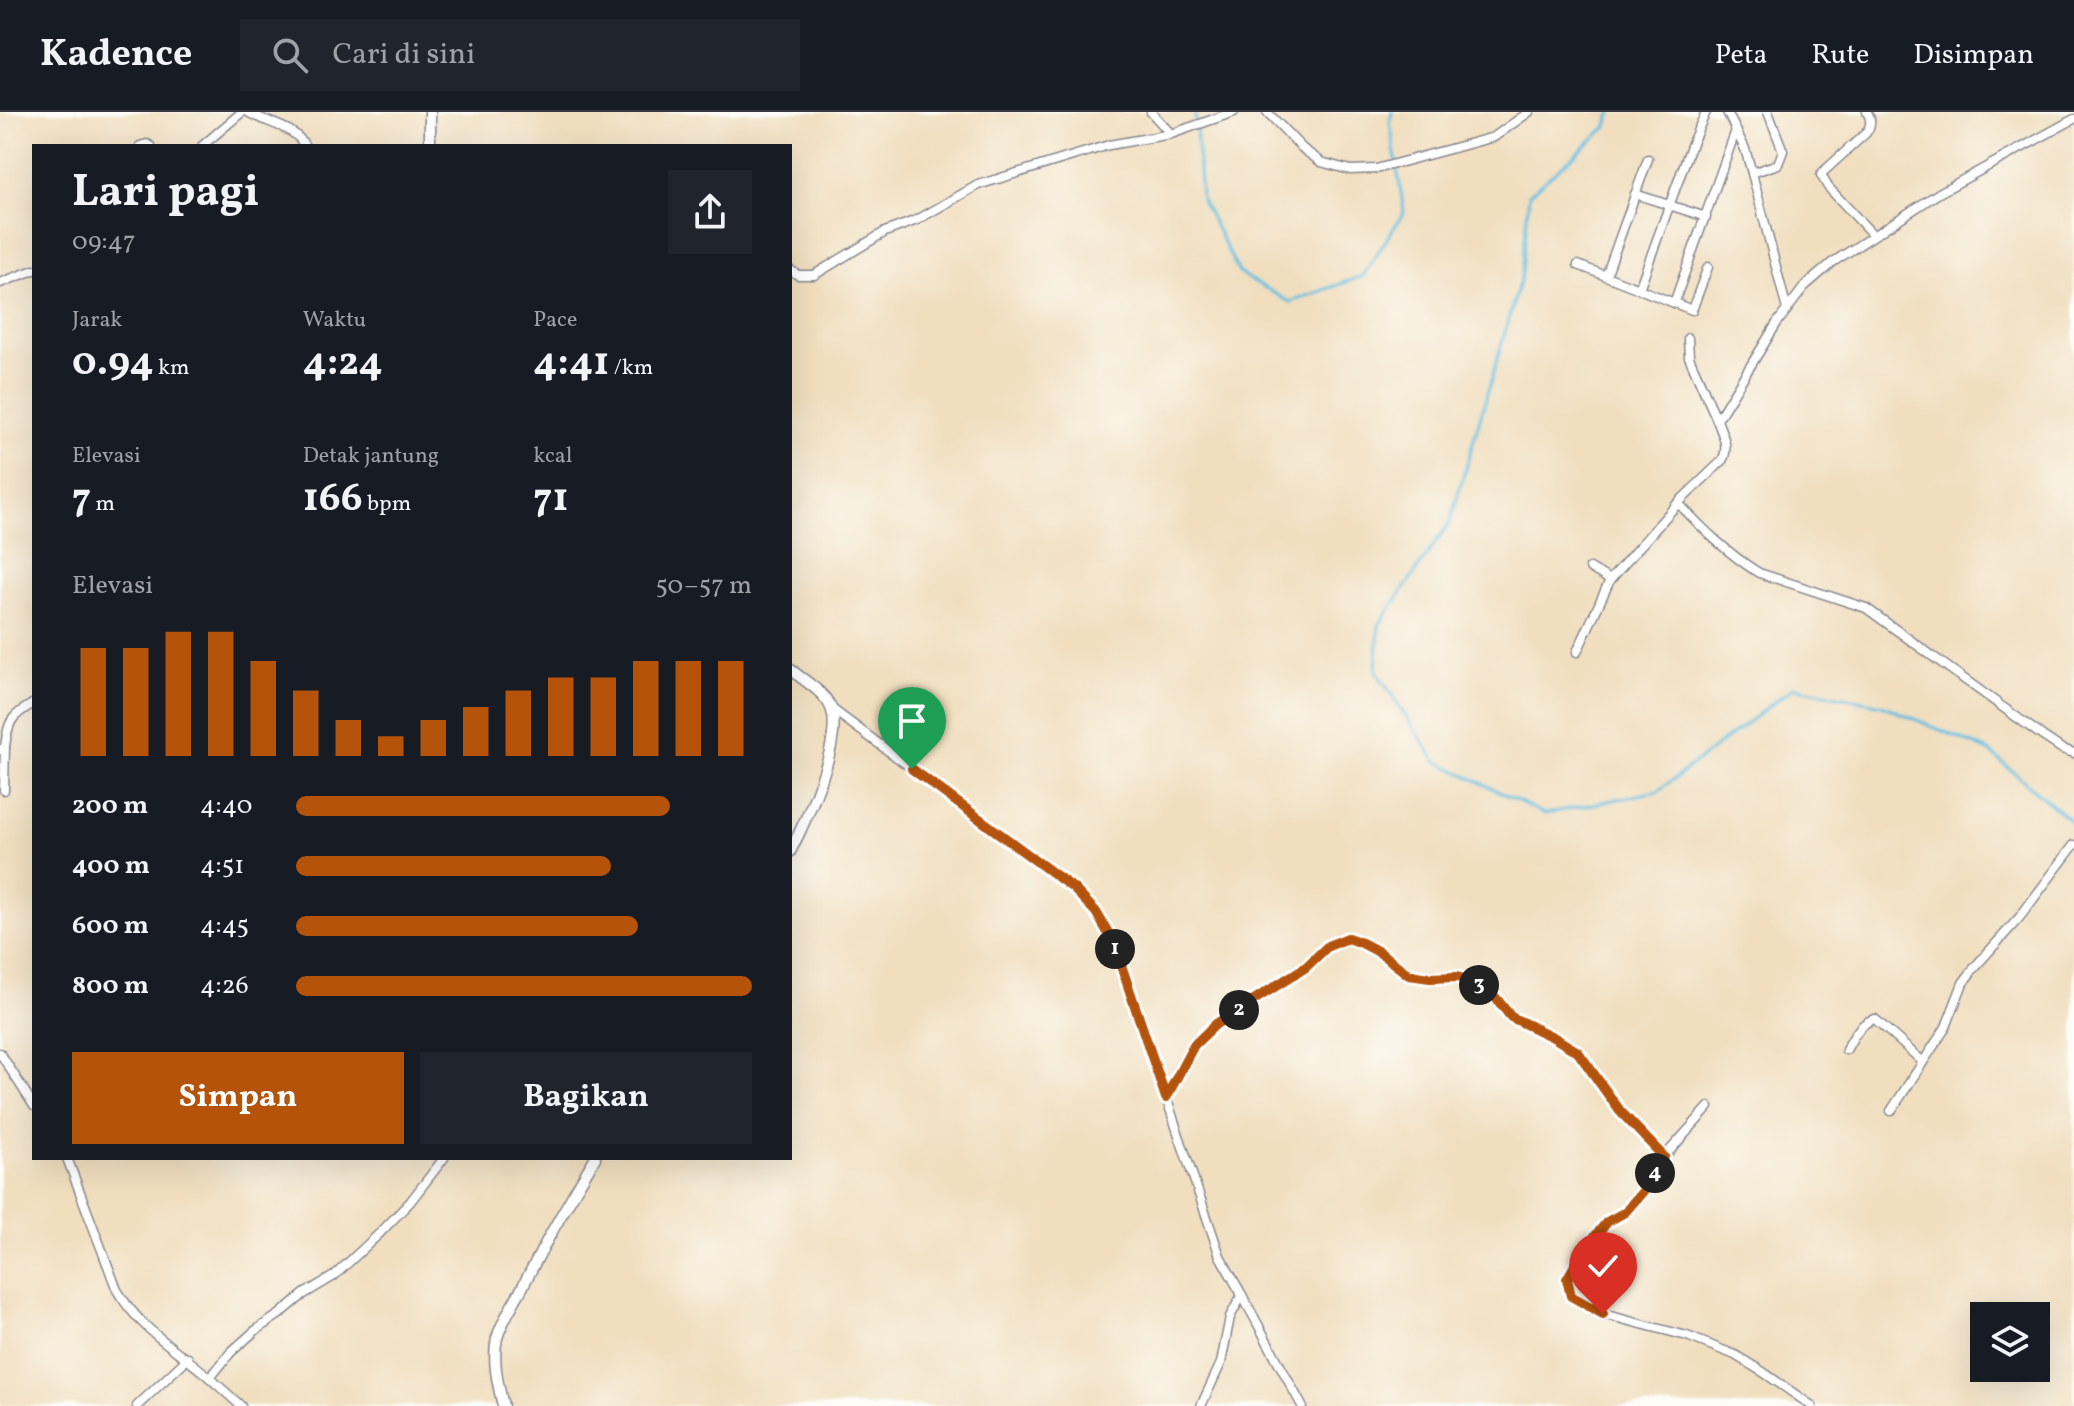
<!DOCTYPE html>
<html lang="id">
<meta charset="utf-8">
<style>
body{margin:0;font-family:Vollkorn,serif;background:#20242c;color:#f1f3f6;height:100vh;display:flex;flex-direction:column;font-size:30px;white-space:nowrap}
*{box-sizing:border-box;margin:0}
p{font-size:26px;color:#9ea1a6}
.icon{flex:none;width:44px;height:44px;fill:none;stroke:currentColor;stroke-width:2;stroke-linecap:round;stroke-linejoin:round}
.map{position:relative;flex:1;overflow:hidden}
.panel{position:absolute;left:32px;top:32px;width:760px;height:1016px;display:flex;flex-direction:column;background:#171b24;border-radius:0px;box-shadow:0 8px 32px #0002}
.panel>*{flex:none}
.tools{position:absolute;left:1970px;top:1190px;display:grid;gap:16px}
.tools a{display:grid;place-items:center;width:80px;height:80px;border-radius:0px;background:#171b24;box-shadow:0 8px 32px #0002;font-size:40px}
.pin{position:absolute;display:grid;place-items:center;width:68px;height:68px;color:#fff;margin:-82px -34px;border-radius:50% 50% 50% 0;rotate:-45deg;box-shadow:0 0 8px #0007}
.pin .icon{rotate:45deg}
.km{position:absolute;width:40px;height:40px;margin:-20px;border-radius:50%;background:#222;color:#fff;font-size:22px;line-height:40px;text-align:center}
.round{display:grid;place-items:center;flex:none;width:84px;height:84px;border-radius:0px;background:#20242c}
.overview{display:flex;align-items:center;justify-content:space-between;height:136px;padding:0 40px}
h1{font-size:44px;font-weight:700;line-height:60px}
.metrics{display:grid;grid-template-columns:repeat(3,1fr);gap:12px;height:136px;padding:8px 40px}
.metrics div{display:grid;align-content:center}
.metrics b{font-size:40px;font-weight:700}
.metrics small{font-size:22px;font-weight:400}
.metrics p{font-size:22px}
.chart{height:224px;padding:16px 40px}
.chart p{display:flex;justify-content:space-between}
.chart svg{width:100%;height:144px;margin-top:8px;stroke:#b45309;stroke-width:6}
.button{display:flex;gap:16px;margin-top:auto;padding:16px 40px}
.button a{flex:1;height:92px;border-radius:0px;background:#b45309;color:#fff;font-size:32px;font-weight:700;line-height:92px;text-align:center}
.button a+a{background:#20242c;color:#f1f3f6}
ul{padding:0 40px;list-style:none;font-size:26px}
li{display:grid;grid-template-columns:128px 96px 1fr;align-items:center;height:60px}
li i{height:20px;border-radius:10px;background:#b45309}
header{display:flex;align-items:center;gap:48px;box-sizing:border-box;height:112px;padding:0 40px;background:#171b24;border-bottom:2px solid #363941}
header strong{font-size:38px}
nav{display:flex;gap:44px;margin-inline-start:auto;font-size:28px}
.search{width:560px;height:72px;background:#20242c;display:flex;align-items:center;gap:20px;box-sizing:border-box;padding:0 28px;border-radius:0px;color:#9ea1a6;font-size:30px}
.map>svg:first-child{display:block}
</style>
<header>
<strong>Kadence</strong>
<div class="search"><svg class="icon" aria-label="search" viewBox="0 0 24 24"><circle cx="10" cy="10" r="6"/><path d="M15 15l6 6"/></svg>Cari di sini</div>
<nav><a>Peta</a><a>Rute</a><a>Disimpan</a></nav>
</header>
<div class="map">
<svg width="2074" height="1294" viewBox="0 0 2074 1294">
<rect width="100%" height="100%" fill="#fdfcf7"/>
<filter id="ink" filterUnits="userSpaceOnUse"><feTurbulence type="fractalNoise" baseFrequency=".0125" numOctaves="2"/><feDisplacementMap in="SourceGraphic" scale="16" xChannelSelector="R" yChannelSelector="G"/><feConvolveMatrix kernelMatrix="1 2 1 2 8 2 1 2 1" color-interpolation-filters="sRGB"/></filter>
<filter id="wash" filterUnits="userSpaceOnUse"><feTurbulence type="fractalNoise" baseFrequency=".006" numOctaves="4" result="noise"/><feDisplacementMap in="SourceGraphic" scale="32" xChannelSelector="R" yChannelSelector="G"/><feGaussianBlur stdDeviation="1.8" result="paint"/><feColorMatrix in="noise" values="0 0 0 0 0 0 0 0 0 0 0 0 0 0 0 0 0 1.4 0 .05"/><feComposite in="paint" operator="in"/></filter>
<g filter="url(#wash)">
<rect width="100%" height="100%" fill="#f0debe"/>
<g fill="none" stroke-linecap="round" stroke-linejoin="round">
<g stroke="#61bcdf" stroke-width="3">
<path d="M 1195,0 L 1201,86 L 1239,161 L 1290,190 L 1363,164 L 1404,100 L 1390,10 L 1392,0"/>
<path d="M 1612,0 L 1606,16 L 1529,82 L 1522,161 L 1450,410 L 1379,513 L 1376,559 L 1435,648 L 1544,702 L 1658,679 L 1794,575 L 1882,593 L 1989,639 L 2074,712"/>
</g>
</g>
</g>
<g filter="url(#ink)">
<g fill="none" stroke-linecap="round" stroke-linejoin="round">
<defs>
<g id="minor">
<path d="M 248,0 C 267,12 293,13 305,34"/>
<path d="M 1151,0 L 1171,22"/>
<path d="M 1267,0 L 1303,37 L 1321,50 L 1350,58 L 1376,57 L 1494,25 L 1529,0"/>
<path d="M 1727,0 L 1745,37 L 1752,61"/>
<path d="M 1768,0 L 1783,39 L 1778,52 L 1752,61 L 1787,198"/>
<path d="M 1867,0 C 1872,8 1871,14 1866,21 L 1823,60 L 1821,63 L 1828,75 L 1873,123"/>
<path d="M 2074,7 L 1939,81 L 1833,150 L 1805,174 L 1777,211 L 1717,308 C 1722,322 1730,335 1722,349 L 1678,391 C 1703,417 1728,442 1759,461 L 1866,496 L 2044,625 L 2062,637 L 2074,641"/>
<path d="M 140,34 L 147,32 L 151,34"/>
<path d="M 202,34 L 242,0"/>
<path d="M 1648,47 L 1606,164 L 1692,198 L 1708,155"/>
<path d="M 1635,82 L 1706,105"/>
<path d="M 1578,153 L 1606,164"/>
<path d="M 790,158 L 798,163 L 814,163 L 885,120 L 917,108 L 978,73 L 1109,33 L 1171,22 L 1234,0"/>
<path d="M 0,171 L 34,158"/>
<path d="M 1639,177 L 1692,31 L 1706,0"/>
<path d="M 1674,191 L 1736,18"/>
<path d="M 1688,226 L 1689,245 L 1717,308"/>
<path d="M 1590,456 L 1610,468"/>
<path d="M 1577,540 L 1610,468 L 1678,391"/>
<path d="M 832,597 L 1073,776 L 1096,800 L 1110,824 L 1120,850 L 1220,1144 L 1242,1183"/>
<path d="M 0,638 L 5,635 C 8,609 11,604 34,591"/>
<path d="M 4,678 L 5,635"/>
<path d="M 1846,938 C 1853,926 1860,910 1875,907 L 1923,950"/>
<path d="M 0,941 L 34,994"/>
<path d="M 1166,986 L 1194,933 L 1216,912 L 1306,855 L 1328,834 L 1348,826 L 1362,831 L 1379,840 L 1409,863 L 1430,866 L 1457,865 L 1472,869 L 1496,886 L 1511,905 L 1532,914 L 1578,940 L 1620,999 L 1664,1045 L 1651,1070 L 1625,1100 L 1607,1110 L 1584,1138 L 1567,1167 L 1571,1184 L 1603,1202 L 1687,1224 L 1735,1243 L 1763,1260 L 1812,1294"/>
<path d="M 1891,999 L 1946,915 L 1963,871 L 1974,856 L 2019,806 L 2074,733"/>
<path d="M 1664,1045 L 1709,995"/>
<path d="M 67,1046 L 117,1178 C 140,1218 176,1236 210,1266"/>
<path d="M 137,1294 L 188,1246"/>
<path d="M 241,1294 L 210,1266 L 231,1240 L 256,1218 L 280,1202 L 304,1182 L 334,1164 L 380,1121 L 410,1090 L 444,1046"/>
<path d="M 1201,1294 L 1221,1251 L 1230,1205 L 1242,1183 L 1302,1294"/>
</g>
<g id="tertiary">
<path d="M 430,34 L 430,0"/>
<path d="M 790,557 C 803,568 825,580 831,596 C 844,628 805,710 790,740"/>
<path d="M 503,1294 C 498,1273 492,1248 497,1226 C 502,1208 513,1193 522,1176 C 544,1132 569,1089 595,1046"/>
</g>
</defs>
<use href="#minor" stroke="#86868e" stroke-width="11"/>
<use href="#tertiary" stroke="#86868e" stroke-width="13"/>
<use href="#minor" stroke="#fff" stroke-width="8"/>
<use href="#tertiary" stroke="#fff" stroke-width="10"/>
</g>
</g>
<g fill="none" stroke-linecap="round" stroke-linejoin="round" filter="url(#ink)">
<defs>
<path id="route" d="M 912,657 L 1073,776 L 1096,800 L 1110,824 L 1120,850 L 1166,986 L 1194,933 L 1216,912 L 1306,855 L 1328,834 L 1348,826 L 1362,831 L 1379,840 L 1409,863 L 1430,866 L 1457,865 L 1472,869 L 1496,886 L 1511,905 L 1553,925 L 1578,940 L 1620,999 L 1664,1045 L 1651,1070 L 1625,1100 L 1607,1110 L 1584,1138 L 1567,1167 L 1571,1184 L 1603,1202"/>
</defs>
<use href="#route" stroke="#fff" stroke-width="16"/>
<use href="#route" stroke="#b45309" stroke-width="10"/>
</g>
</svg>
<div class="tools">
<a><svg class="icon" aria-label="layers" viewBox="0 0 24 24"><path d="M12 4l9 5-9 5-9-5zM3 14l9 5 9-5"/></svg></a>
</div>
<div class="pin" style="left:912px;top:657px;background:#1e9e55"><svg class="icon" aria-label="arrive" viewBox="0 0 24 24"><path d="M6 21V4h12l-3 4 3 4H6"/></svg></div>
<div class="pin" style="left:1603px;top:1202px;background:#d93025"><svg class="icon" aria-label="check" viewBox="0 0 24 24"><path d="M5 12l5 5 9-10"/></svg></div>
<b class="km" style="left:1115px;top:837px">1</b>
<b class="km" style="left:1239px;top:898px">2</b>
<b class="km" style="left:1479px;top:873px">3</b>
<b class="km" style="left:1655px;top:1061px">4</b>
<section class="panel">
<div class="overview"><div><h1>Lari pagi</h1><p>09:47</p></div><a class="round"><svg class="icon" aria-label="share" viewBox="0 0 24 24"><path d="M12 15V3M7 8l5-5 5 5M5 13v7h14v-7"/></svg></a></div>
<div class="metrics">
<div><p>Jarak</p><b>0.94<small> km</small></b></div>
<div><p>Waktu</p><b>4:24</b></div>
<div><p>Pace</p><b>4:41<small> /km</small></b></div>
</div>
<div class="metrics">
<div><p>Elevasi</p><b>7<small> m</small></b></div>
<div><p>Detak jantung</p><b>166<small> bpm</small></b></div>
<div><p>kcal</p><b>71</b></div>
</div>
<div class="chart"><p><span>Elevasi</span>50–57 m</p>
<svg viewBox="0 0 160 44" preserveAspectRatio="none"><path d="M5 44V11M15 44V11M25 44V6M35 44V6M45 44V15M55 44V24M65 44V33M75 44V38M85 44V33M95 44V29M105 44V24M115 44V20M125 44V20M135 44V15M145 44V15M155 44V15"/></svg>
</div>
<ul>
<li><b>200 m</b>4:40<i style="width:82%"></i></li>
<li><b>400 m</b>4:51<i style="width:69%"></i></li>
<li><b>600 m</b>4:45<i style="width:75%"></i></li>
<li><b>800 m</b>4:26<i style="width:100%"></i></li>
</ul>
<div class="button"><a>Simpan</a><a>Bagikan</a></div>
</section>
</div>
